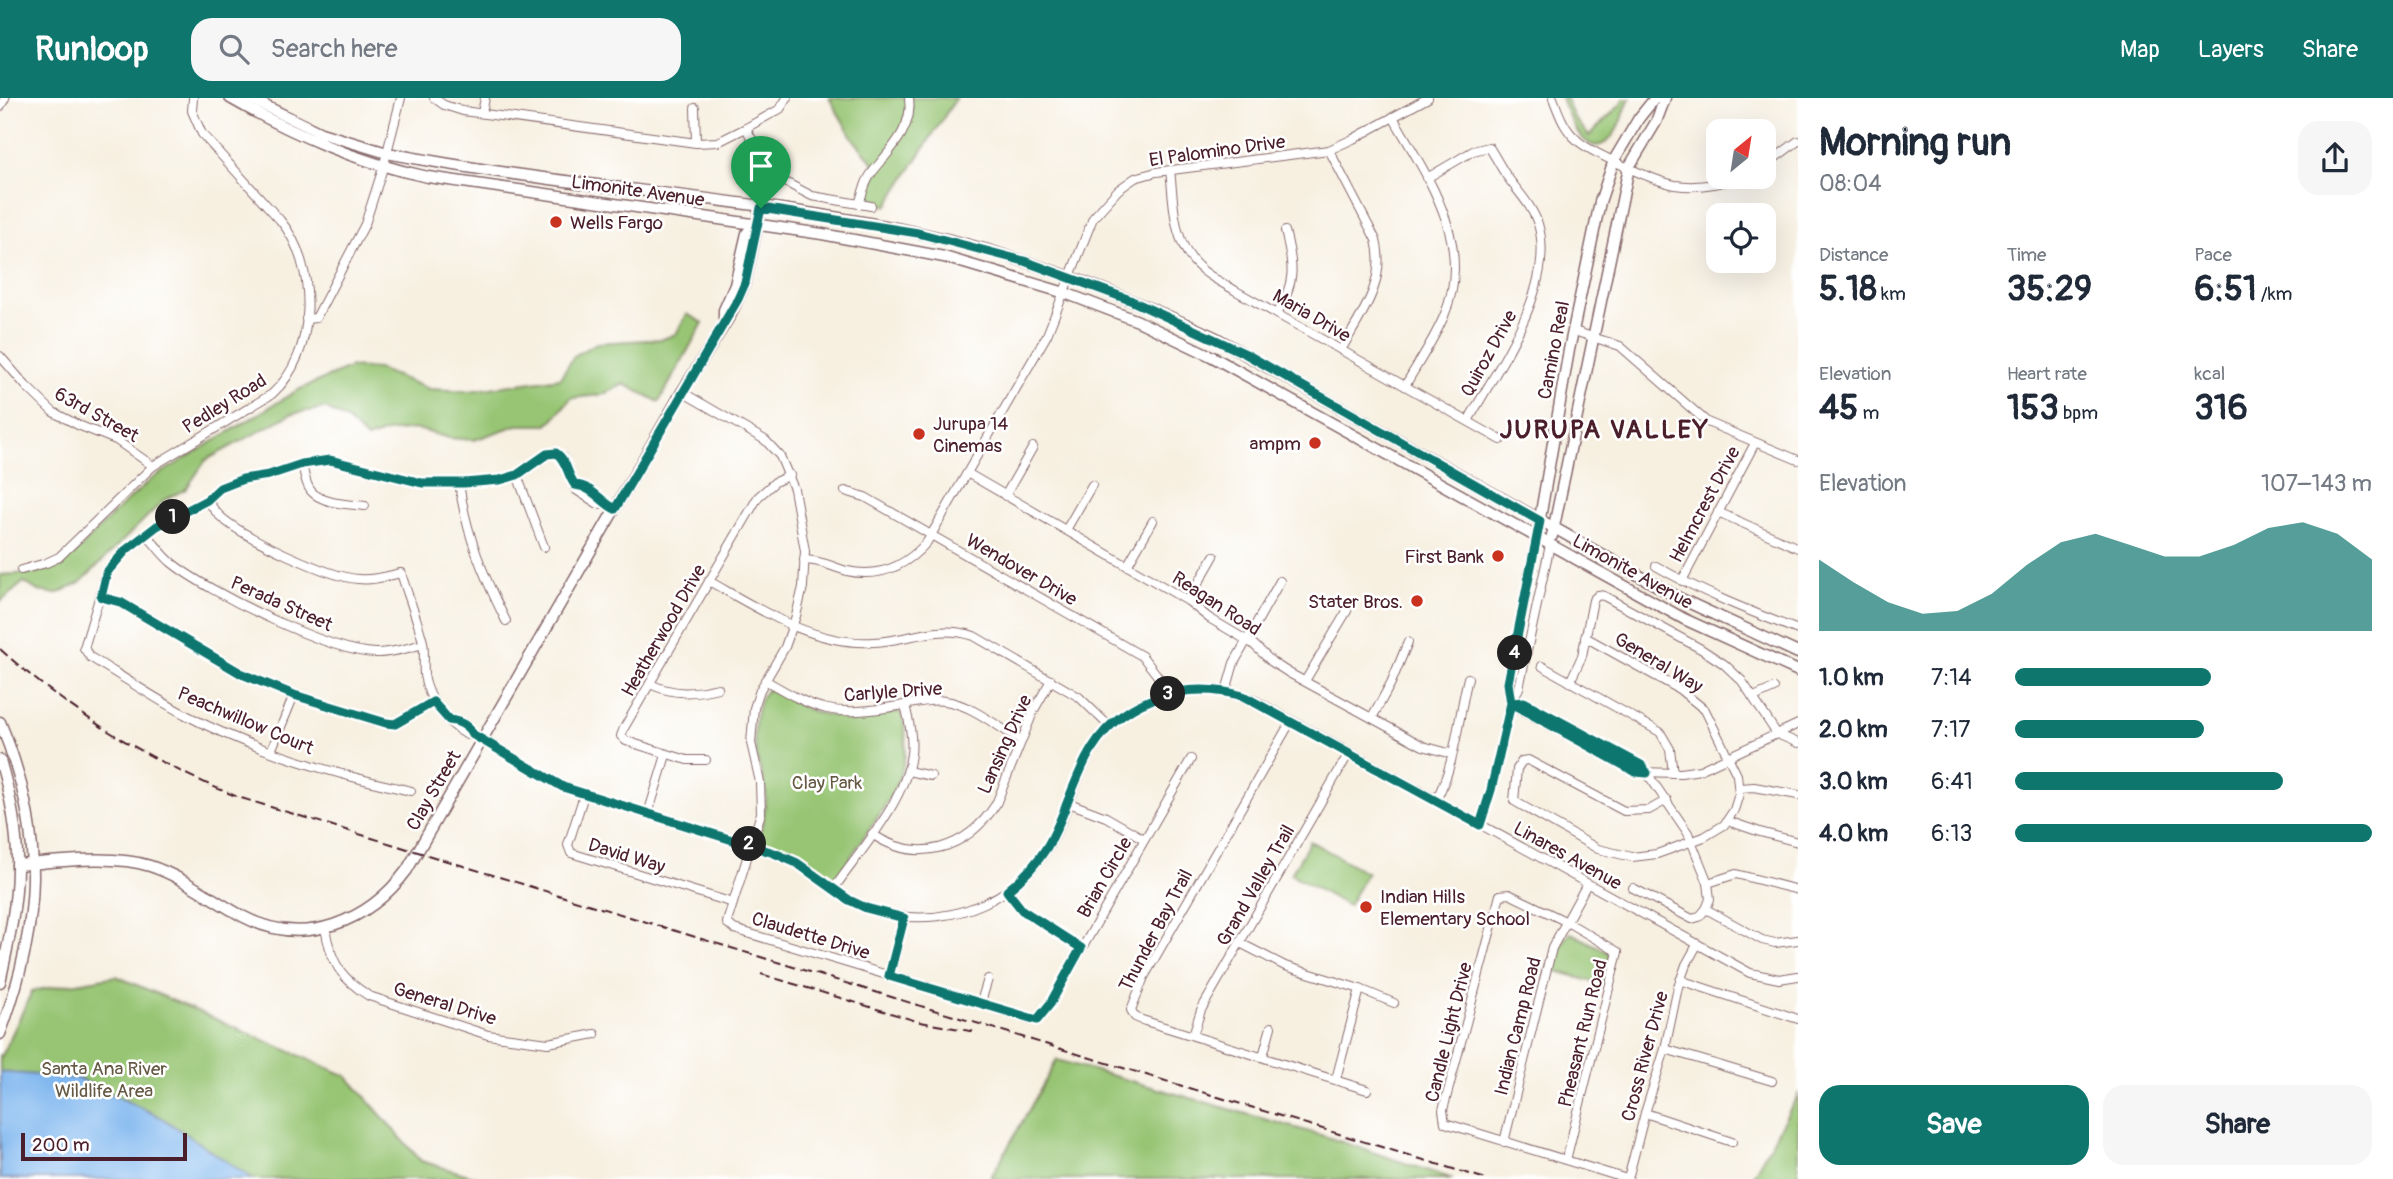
<!DOCTYPE html>
<meta charset="utf-8">
<style>
body{margin:0;font-family:Pangolin,sans-serif;background:#f6f6f7;color:#1f2937;height:100vh;display:flex;flex-direction:column;font-size:26px;white-space:nowrap}
*{box-sizing:border-box;margin:0}
p{font-size:23px;color:#747a83}
.icon{flex:none;width:38px;height:38px;fill:none;stroke:currentColor;stroke-width:2;stroke-linecap:round;stroke-linejoin:round}
.map{position:relative;flex:1;overflow:hidden}
.details{display:flex;flex-direction:column;background:#fff;width:595px}
.details>*{flex:none}
.needle{width:46px;rotate:30deg}
.fabs{position:absolute;left:1706px;top:21px;display:grid;gap:14px}
.fabs a{display:grid;place-items:center;width:70px;height:70px;border-radius:14px;background:#fff;box-shadow:0 7px 28px #0002;font-size:35px}
.scale{position:absolute;left:21px;bottom:18px;width:166px;box-sizing:border-box;padding-left:7px;border:4px solid #4a1f2b;border-top:0;font-size:19px;line-height:24px;white-space:nowrap;color:#4a1f2b;-webkit-text-stroke:5px #fff;paint-order:stroke}
.pin{position:absolute;display:grid;place-items:center;width:60px;height:60px;color:#fff;margin:-72px -30px;border-radius:50% 50% 50% 0;rotate:-45deg;box-shadow:0 0 7px #0007}
.pin .icon{rotate:45deg}
.km{position:absolute;width:35px;height:35px;margin:-18px;border-radius:50%;background:#222;color:#fff;font-size:19px;line-height:35px;text-align:center}
.round{display:grid;place-items:center;flex:none;width:74px;height:74px;border-radius:21px;background:#f6f6f7}
.head{display:flex;align-items:center;justify-content:space-between;height:119px;padding:0 21px}
h1{font-size:38px;font-weight:800;line-height:52px}
.stats{display:grid;grid-template-columns:repeat(3,1fr);gap:10px;height:119px;padding:7px 21px}
.stats div{display:grid;align-content:center}
.stats b{font-size:35px;font-weight:800}
.stats small{font-size:19px;font-weight:400}
.stats p{font-size:19px}
.chart{height:196px;padding:14px 21px}
.chart p{display:flex;justify-content:space-between}
.chart svg{width:100%;height:126px;margin-top:7px;fill:#0f766e;opacity:.7}
.primary-button{display:flex;gap:14px;margin-top:auto;padding:14px 21px}
.primary-button a{flex:1;height:80px;border-radius:21px;background:#0f766e;color:#fff;font-size:28px;font-weight:800;line-height:80px;text-align:center}
.primary-button a+a{background:#f6f6f7;color:#1f2937}
ul{padding:0 21px;list-style:none;font-size:23px}
li{display:grid;grid-template-columns:112px 84px 1fr;align-items:center;height:52px}
li i{height:18px;border-radius:9px;background:#0f766e}
header{display:flex;align-items:center;gap:42px;box-sizing:border-box;height:98px;padding:0 35px;background:#0f766e;color:#fff}
header strong{font-size:33px}
nav{display:flex;gap:38px;margin-inline-start:auto;font-size:24px}
.search{width:490px;height:63px;background:#f6f6f7;display:flex;align-items:center;gap:18px;box-sizing:border-box;padding:0 24px;border-radius:21px;color:#747a83;font-size:26px}
main{display:flex;flex:1;min-height:0}
.map>svg:first-child{display:block}
</style>
<header>
<strong>Runloop</strong>
<div class="search"><svg class="icon" aria-label="search" viewBox="0 0 24 24"><circle cx="10" cy="10" r="6"/><path d="M15 15l6 6"/></svg>Search here</div>
<nav><a>Map</a><a>Layers</a><a>Share</a></nav>
</header>
<main>
<div class="map">
<svg width="1798" height="1081" viewBox="0 0 1798 1081">
<rect width="100%" height="100%" fill="#fff"/>
<filter id="ink" filterUnits="userSpaceOnUse"><feTurbulence type="fractalNoise" baseFrequency=".0143" numOctaves="2"/><feDisplacementMap in="SourceGraphic" scale="14" xChannelSelector="R" yChannelSelector="G"/><feConvolveMatrix kernelMatrix="1 2 1 2 8 2 1 2 1" color-interpolation-filters="sRGB"/></filter>
<filter id="wash" filterUnits="userSpaceOnUse"><feTurbulence type="fractalNoise" baseFrequency=".00686" numOctaves="4" result="noise"/><feDisplacementMap in="SourceGraphic" scale="28" xChannelSelector="R" yChannelSelector="G"/><feGaussianBlur stdDeviation="1.57" result="paint"/><feColorMatrix in="noise" values="0 0 0 0 0 0 0 0 0 0 0 0 0 0 0 0 0 1.4 0 .05"/><feComposite in="paint" operator="in"/></filter>
<g filter="url(#wash)">
<rect width="100%" height="100%" fill="#f7f0e1"/>
<g fill="#97c573" stroke="#70724f" stroke-width="2">
<path d="M 829,0 L 956,0 L 887,108 L 870,102 L 867,98 L 875,80 L 873,64 L 854,42 Z"/>
<path d="M 1561,0 L 1566,0 L 1573,18 L 1589,38 L 1621,6 L 1623,0 L 1630,0 C 1624,12 1622,25 1614,36 C 1589,70 1569,21 1561,0 Z"/>
<path d="M 687,216 L 703,225 L 659,304 L 624,286 L 602,297 L 571,300 L 548,327 L 517,327 L 474,342 L 449,340 L 417,331 L 386,334 L 367,341 L 347,322 L 325,310 L 291,316 L 206,362 L 186,391 L 164,402 L 80,485 L 56,496 L 38,493 L 24,484 L 0,504 L 0,477 L 32,475 L 56,470 L 76,455 L 119,410 L 153,380 L 298,292 L 351,269 L 378,271 L 429,291 L 469,293 L 560,280 L 574,258 L 597,245 L 663,241 L 676,236 Z"/>
<path d="M 768,591 C 780,593 791,603 803,609 C 834,624 863,620 896,613 L 902,616 C 916,668 890,701 862,742 C 853,755 844,771 833,782 L 827,781 L 795,757 L 762,745 L 759,740 C 761,726 767,712 766,697 C 765,682 758,668 756,654 C 753,636 754,604 768,591 Z"/>
<path d="M 1310,743 L 1367,775 L 1348,808 L 1291,776 Z"/>
<path d="M 1571,835 L 1608,854 L 1611,865 L 1606,888 L 1554,872 C 1558,859 1559,843 1571,835 Z"/>
<path d="M 116,878 L 347,978 L 421,1063 L 482,1081 L 0,1081 L 0,957 L 2,958 L 32,893 Z"/>
<path d="M 1057,962 L 1324,1038 L 1453,1081 L 990,1081 Z"/>
<path d="M 1798,997 L 1798,1081 L 1751,1081 Z"/>
</g>
<path fill="#80b7ef" stroke="#656b8d" stroke-width="2" d="M 0,974 L 77,980 L 159,1018 L 253,1081 L 0,1081 Z"/>
</g>
<g filter="url(#ink)">
<g fill="none" stroke-linecap="round" stroke-linejoin="round">
<defs>
<g id="minor">
<path d="M 434,0 L 444,7 L 463,13 L 696,45 L 718,44 L 746,30 L 780,11 L 787,0"/>
<path d="M 1553,0 C 1559,16 1564,31 1577,42 C 1589,54 1657,84 1675,87 C 1696,90 1720,86 1739,79"/>
<path d="M 0,9 L 5,0"/>
<path d="M 695,10 L 696,45"/>
<path d="M 482,15 L 485,0"/>
<path d="M 1393,19 C 1428,80 1475,146 1444,218 C 1434,242 1418,265 1405,288"/>
<path d="M 746,30 C 763,60 766,76 761,110"/>
<path d="M 1329,52 L 1376,142 C 1387,184 1361,217 1341,252"/>
<path d="M 1764,68 L 1798,43"/>
<path d="M 1170,72 C 1174,104 1172,145 1199,169 C 1209,179 1223,185 1236,193 L 1501,342"/>
<path d="M 1427,80 L 1473,53 L 1489,49 C 1495,58 1500,68 1506,77 C 1517,93 1532,107 1538,126 C 1557,188 1497,271 1468,323"/>
<path d="M 765,82 L 785,84 L 812,98 L 871,108"/>
<path d="M 859,106 C 862,97 865,84 871,76 C 888,54 914,31 909,0"/>
<path d="M 1277,216 C 1296,184 1294,168 1285,133"/>
<path d="M 306,221 L 316,220 L 365,126 L 383,70 L 401,0"/>
<path d="M 1574,233 L 1620,248 L 1707,324 L 1798,362"/>
<path d="M 0,258 L 26,288 L 53,314 L 78,327 L 116,342 L 153,368"/>
<path d="M 682,294 L 765,342 L 780,358 L 794,391 L 805,453 L 803,489 L 796,518 L 785,549 L 760,592 L 754,610 L 751,645 L 760,684 L 761,715 L 728,821 L 727,825 L 734,831 L 1037,922 L 1050,906 L 1191,661"/>
<path d="M 302,366 C 304,374 305,386 311,393 C 322,406 349,406 365,408"/>
<path d="M 967,375 L 1188,503 L 1209,520 L 1253,546 L 1272,564 L 1289,575 L 1423,648 L 1452,656"/>
<path d="M 517,377 L 544,449"/>
<path d="M 459,385 C 466,436 483,477 506,523"/>
<path d="M 575,387 C 585,387 600,396 604,405"/>
<path d="M 845,393 L 865,399 L 1142,558 L 1157,577 L 1165,596"/>
<path d="M 1005,398 L 1033,349"/>
<path d="M 207,402 C 211,407 215,414 221,419 C 243,439 328,479 358,481 C 373,483 387,478 401,475 C 408,498 417,520 423,544 C 425,554 423,566 424,577 C 428,602 446,625 467,637 L 472,636 L 482,641 L 563,689 L 787,760 C 825,779 842,807 888,816 C 953,830 1024,799 1054,739 C 1070,709 1077,675 1095,647 C 1130,592 1199,580 1256,603 L 1750,875 L 1779,881 L 1798,878"/>
<path d="M 1718,414 L 1798,450"/>
<path d="M 1066,432 L 1092,387"/>
<path d="M 147,437 C 155,446 162,457 172,465 C 208,494 330,554 376,555 C 392,555 408,550 423,546"/>
<path d="M 804,462 C 821,462 832,469 847,473 C 879,480 906,468 927,444 L 1047,237 L 1093,120 L 1118,92 L 1135,80 L 1156,74 L 1329,52 L 1353,41 L 1428,0"/>
<path d="M 1127,468 L 1153,423"/>
<path d="M 1656,468 C 1701,494 1749,513 1798,532"/>
<path d="M 21,472 L 46,465 L 59,459 L 153,368 L 272,296 C 318,255 318,167 280,122 L 202,36 L 192,13 L 193,0"/>
<path d="M 709,483 C 759,511 814,548 874,544 C 911,542 937,526 974,538 L 1079,599 L 1110,629"/>
<path d="M 1682,483 L 1755,345"/>
<path d="M 101,499 L 120,504 L 242,576 L 294,597 L 386,625 L 395,626 L 433,604"/>
<path d="M 1188,503 L 1214,458"/>
<path d="M 1585,539 L 1679,591 L 1705,612 L 1737,677 L 1739,696 L 1734,712 L 1724,727 L 1704,739 L 1657,756 L 1632,759 L 1598,751 L 1514,703 L 1517,671 L 1522,663 L 1528,662 L 1624,713 L 1649,712 L 1667,702"/>
<path d="M 1542,568 L 1660,634 L 1670,651 L 1673,675"/>
<path d="M 765,582 C 816,612 832,619 892,609 C 909,607 928,600 945,603 C 973,607 997,629 1021,642"/>
<path d="M 1305,583 L 1347,513"/>
<path d="M 1570,584 L 1582,558 L 1593,502 L 1598,497 L 1604,498 L 1701,551 L 1724,566 L 1742,583 L 1777,636 L 1798,645"/>
<path d="M 650,586 C 674,597 693,596 718,590"/>
<path d="M 1226,593 L 1234,565 L 1280,483"/>
<path d="M 1754,599 L 1774,590"/>
<path d="M 1511,605 L 1524,604 L 1641,667 L 1647,675 L 1688,735 L 1708,785 L 1710,801 L 1706,811 L 1699,819 L 1692,821 L 1633,790"/>
<path d="M 1511,605 L 1508,585 L 1536,439"/>
<path d="M 1511,606 L 1636,674 L 1681,675 L 1700,672 L 1798,626"/>
<path d="M 1372,620 L 1391,585 L 1408,544"/>
<path d="M 449,622 C 458,623 468,627 472,636"/>
<path d="M 1291,623 L 1144,879 L 1131,912 L 1135,919 L 1142,922 L 1367,992"/>
<path d="M 271,653 L 294,597"/>
<path d="M 706,662 L 687,662 L 626,643 L 621,638 L 624,630 L 758,399 L 775,384 L 790,377"/>
<path d="M 908,673 L 931,678"/>
<path d="M 1739,690 L 1754,689 L 1798,697"/>
<path d="M 411,693 C 333,676 253,653 182,615 C 151,598 121,578 90,559 L 84,550 L 107,474 L 126,452 L 157,428 L 207,402 L 220,390 L 243,381 L 269,377 L 302,366 L 330,362 L 422,385 L 464,385 L 501,382 L 517,377 L 547,356 L 556,355 L 563,359 L 576,392 L 598,406 L 604,405 L 615,412"/>
<path d="M 584,697 L 568,747 L 571,755 L 733,805"/>
<path d="M 1436,702 C 1456,665 1458,620 1468,580"/>
<path d="M 1069,705 L 1106,719 L 1144,741"/>
<path d="M 648,716 L 666,657"/>
<path d="M 1728,723 L 1760,734 L 1798,744"/>
<path d="M 1480,727 L 1491,692 L 1511,605 L 1519,590 L 1550,447"/>
<path d="M 872,736 C 918,767 967,751 996,706 L 1034,612 L 1051,582"/>
<path d="M 1708,785 L 1736,776 L 1798,792"/>
<path d="M 833,792 C 859,754 906,703 911,656 C 913,640 909,623 905,607"/>
<path d="M 1007,793 L 1022,812 L 1081,850"/>
<path d="M 1706,811 L 1762,842 L 1775,845 L 1798,842"/>
<path d="M 325,830 C 331,864 340,880 369,898 L 488,937 L 548,945 L 595,936"/>
<path d="M 1240,845 L 1285,868 L 1360,891 L 1394,905"/>
<path d="M 889,878 L 904,819"/>
<path d="M 1680,882 L 1798,921"/>
<path d="M 981,904 L 988,881"/>
<path d="M 1193,937 L 1201,912 L 1349,655"/>
<path d="M 1665,951 L 1772,983"/>
<path d="M 1263,958 L 1271,929"/>
<path d="M 1336,981 L 1360,891"/>
<path d="M 1645,1015 L 1732,1044"/>
<path d="M 1504,1044 L 1552,850 L 1587,786"/>
<path d="M 1566,1062 L 1618,854 L 1567,824 L 1509,796 L 1500,797 L 1443,1012 L 1445,1025 L 1627,1081"/>
<path d="M 1628,1081 L 1645,1015 L 1665,951 L 1678,889 L 1686,867 L 1697,847"/>
</g>
<g id="major">
<path d="M 230,0 C 293,36 356,64 428,79 L 822,136 L 944,159 L 1065,195 L 1138,223 L 1211,258 L 1684,521 L 1798,573"/>
<path d="M 249,0 L 321,35 L 387,55 C 552,87 720,97 885,128 C 1000,149 1110,190 1216,240 L 1679,500 L 1798,555"/>
<path d="M 724,224 L 724,212 L 735,187 L 747,135 L 756,127"/>
<path d="M 1539,426 L 1569,252 L 1600,104 L 1614,62 L 1639,20 L 1655,0"/>
<path d="M 1552,438 L 1629,69 L 1656,24 L 1665,0"/>
<path d="M 0,624 C 46,735 42,825 0,936"/>
<path d="M 0,662 C 10,696 18,735 17,770 C 17,808 8,847 0,884"/>
<path d="M 17,767 C 57,764 112,756 150,768 C 184,779 213,803 244,819 C 305,851 369,823 407,772 L 682,294 L 731,216 L 745,185 L 761,110"/>
</g>
</defs>
<use href="#minor" stroke="#87686b" stroke-width="10"/>
<use href="#major" stroke="#87686b" stroke-width="13"/>
<use href="#minor" stroke="#fff" stroke-width="8"/>
<use href="#major" stroke="#fff" stroke-width="10"/>
<g stroke="#4a1f2b" stroke-width="2" stroke-dasharray="10 5" stroke-linecap="butt">
<path d="M 0,551 C 71,615 149,663 238,699 L 1486,1081"/>
<path d="M 761,876 L 920,924 L 976,934"/>
</g>
</g>
</g>
<g fill="none" stroke-linecap="round" stroke-linejoin="round" filter="url(#ink)">
<defs>
<path id="route" d="M 761,110 L 745,185 L 738,201 L 615,411 C 601,404 592,388 575,387 C 567,377 567,362 556,355 L 547,356 L 517,377 L 500,382 L 464,385 L 422,385 L 330,362 L 302,366 L 269,377 L 243,381 L 220,390 L 207,402 L 157,428 L 126,452 L 107,474 L 101,499 L 120,504 L 242,576 L 294,597 L 386,625 L 395,626 L 433,604 L 449,622 C 458,623 468,627 472,636 L 563,689 L 774,755 L 797,765 L 849,802 L 866,810 L 904,820 L 889,878 L 1037,922 L 1050,906 L 1081,850 L 1022,812 L 1007,793 C 1061,749 1058,717 1086,661 C 1116,602 1182,581 1243,598 L 1480,727 L 1491,692 L 1511,605 L 1636,674 L 1647,675 L 1641,667 L 1524,604 L 1511,605 L 1508,585 L 1540,423 L 1246,256 L 1130,202 L 1024,163 L 918,135 L 761,110"/>
</defs>
<use href="#route" stroke="#fff" stroke-width="14"/>
<use href="#route" stroke="#0f766e" stroke-width="9"/>
</g>
<g fill="#c8321e" stroke="#fff" stroke-width="2.5">
<circle cx="556" cy="124" r="7"/>
<circle cx="919" cy="336" r="7"/>
<circle cx="1315" cy="345" r="7"/>
<circle cx="1498" cy="458" r="7"/>
<circle cx="1417" cy="503" r="7"/>
<circle cx="1366" cy="809" r="7"/>
</g>
<g text-anchor="middle" stroke-width="5" stroke-linejoin="round" paint-order="stroke">
<g font-size="19" fill="#4a1f2b" stroke="#fff">
<text transform="translate(1217 52) rotate(-8)" y="7">El Palomino Drive</text>
<text transform="translate(638 92) rotate(8)" y="7">Limonite Avenue</text>
<text transform="translate(1312 217) rotate(30)" y="7">Maria Drive</text>
<text transform="translate(1553 252) rotate(-79)" y="7">Camino Real</text>
<text transform="translate(1488 255) rotate(-61)" y="7">Quiroz Drive</text>
<text transform="translate(224 305) rotate(-32)" y="7">Pedley Road</text>
<text transform="translate(97 316) rotate(29)" y="7">63rd Street</text>
<text transform="translate(1704 406) rotate(-62)" y="7">Helmcrest Drive</text>
<text transform="translate(1022 471) rotate(30)" y="7">Wendover Drive</text>
<text transform="translate(1633 473) rotate(29)" y="7">Limonite Avenue</text>
<text transform="translate(282 505) rotate(24)" y="7">Perada Street</text>
<text transform="translate(1217 505) rotate(33)" y="7">Reagan Road</text>
<text transform="translate(663 532) rotate(-60)" y="7">Heatherwood Drive</text>
<text transform="translate(1659 564) rotate(31)" y="7">General Way</text>
<text transform="translate(893 593) rotate(-4)" y="7">Carlyle Drive</text>
<text transform="translate(246 622) rotate(23)" y="7">Peachwillow Court</text>
<text transform="translate(1004 646) rotate(-66)" y="7">Lansing Drive</text>
<text transform="translate(433 692) rotate(-60)" y="7">Clay Street</text>
<text transform="translate(627 757) rotate(17)" y="7">David Way</text>
<text transform="translate(1568 757) rotate(29)" y="7">Linares Avenue</text>
<text transform="translate(1104 779) rotate(-60)" y="7">Brian Circle</text>
<text transform="translate(1255 787) rotate(-60)" y="7">Grand Valley Trail</text>
<text transform="translate(1155 832) rotate(-62)" y="7">Thunder Bay Trail</text>
<text transform="translate(811 837) rotate(17)" y="7">Claudette Drive</text>
<text transform="translate(445 905) rotate(17)" y="7">General Drive</text>
<text transform="translate(1517 928) rotate(-76)" y="7">Indian Camp Road</text>
<text transform="translate(1448 934) rotate(-76)" y="7">Candle Light Drive</text>
<text transform="translate(1582 935) rotate(-76)" y="7">Pheasant Run Road</text>
<text transform="translate(1644 958) rotate(-75)" y="7">Cross River Drive</text>
</g>
<g font-size="19" fill="#4a1f2b" stroke="#fff" text-anchor="start">
<text x="570" y="131">Wells Fargo</text>
<text x="933" y="332">Jurupa 14<tspan x="933" dy="22">Cinemas</tspan></text>
<text x="1301" y="352" text-anchor="end">ampm</text>
<text x="1484" y="465" text-anchor="end">First Bank</text>
<text x="1403" y="510" text-anchor="end">Stater Bros.</text>
<text x="1380" y="805">Indian Hills<tspan x="1380" dy="22">Elementary School</tspan></text>
</g>
<g font-size="19" fill="#655944" stroke="#fff">
<text x="827" y="691">Clay Park</text>
<text x="104" y="977">Santa Ana River<tspan x="104" dy="22">Wildlife Area</tspan></text>
</g>
<g font-size="26" font-weight="bold" letter-spacing="2" fill="#4a1f2b" stroke="#fff">
<text x="1605" y="340">JURUPA VALLEY</text>
</g>
</g>
</svg>
<div class="fabs">
<a><svg class="needle" viewBox="-14 -14 28 28"><path d="M0-13l5 13h-10z" fill="#e53935"/><path d="M0 13l5-13h-10z" fill="#747a83"/></svg></a>
<a><svg class="icon" aria-label="locate" viewBox="0 0 24 24"><circle cx="12" cy="12" r="6"/><path d="M12 2v4M12 18v4M2 12h4M18 12h4"/></svg></a>
</div>
<div class="scale">200 m</div>
<div class="pin" style="left:761px;top:110px;background:#1e9e55"><svg class="icon" aria-label="arrive" viewBox="0 0 24 24"><path d="M6 21V4h12l-3 4 3 4H6"/></svg></div>
<b class="km" style="left:173px;top:419px">1</b>
<b class="km" style="left:749px;top:746px">2</b>
<b class="km" style="left:1168px;top:596px">3</b>
<b class="km" style="left:1515px;top:555px">4</b>
</div>
<section class="details">
<div class="head"><div><h1>Morning run</h1><p>08:04</p></div><a class="round"><svg class="icon" aria-label="share" viewBox="0 0 24 24"><path d="M12 15V3M7 8l5-5 5 5M5 13v7h14v-7"/></svg></a></div>
<div class="stats">
<div><p>Distance</p><b>5.18<small> km</small></b></div>
<div><p>Time</p><b>35:29</b></div>
<div><p>Pace</p><b>6:51<small> /km</small></b></div>
</div>
<div class="stats">
<div><p>Elevation</p><b>45<small> m</small></b></div>
<div><p>Heart rate</p><b>153<small> bpm</small></b></div>
<div><p>kcal</p><b>316</b></div>
</div>
<div class="chart"><p><span>Elevation</span>107–143 m</p>
<svg viewBox="0 0 160 44" preserveAspectRatio="none"><path d="M0 44V19L10 27L20 34L30 38L40 37L50 31L60 21L70 13L80 10L90 14L100 18L110 18L120 14L130 8L140 6L150 10L160 19V44z"/></svg>
</div>
<ul>
<li><b>1.0 km</b>7:14<i style="width:55%"></i></li>
<li><b>2.0 km</b>7:17<i style="width:53%"></i></li>
<li><b>3.0 km</b>6:41<i style="width:75%"></i></li>
<li><b>4.0 km</b>6:13<i style="width:100%"></i></li>
</ul>
<div class="primary-button"><a>Save</a><a>Share</a></div>
</section>
</main>
